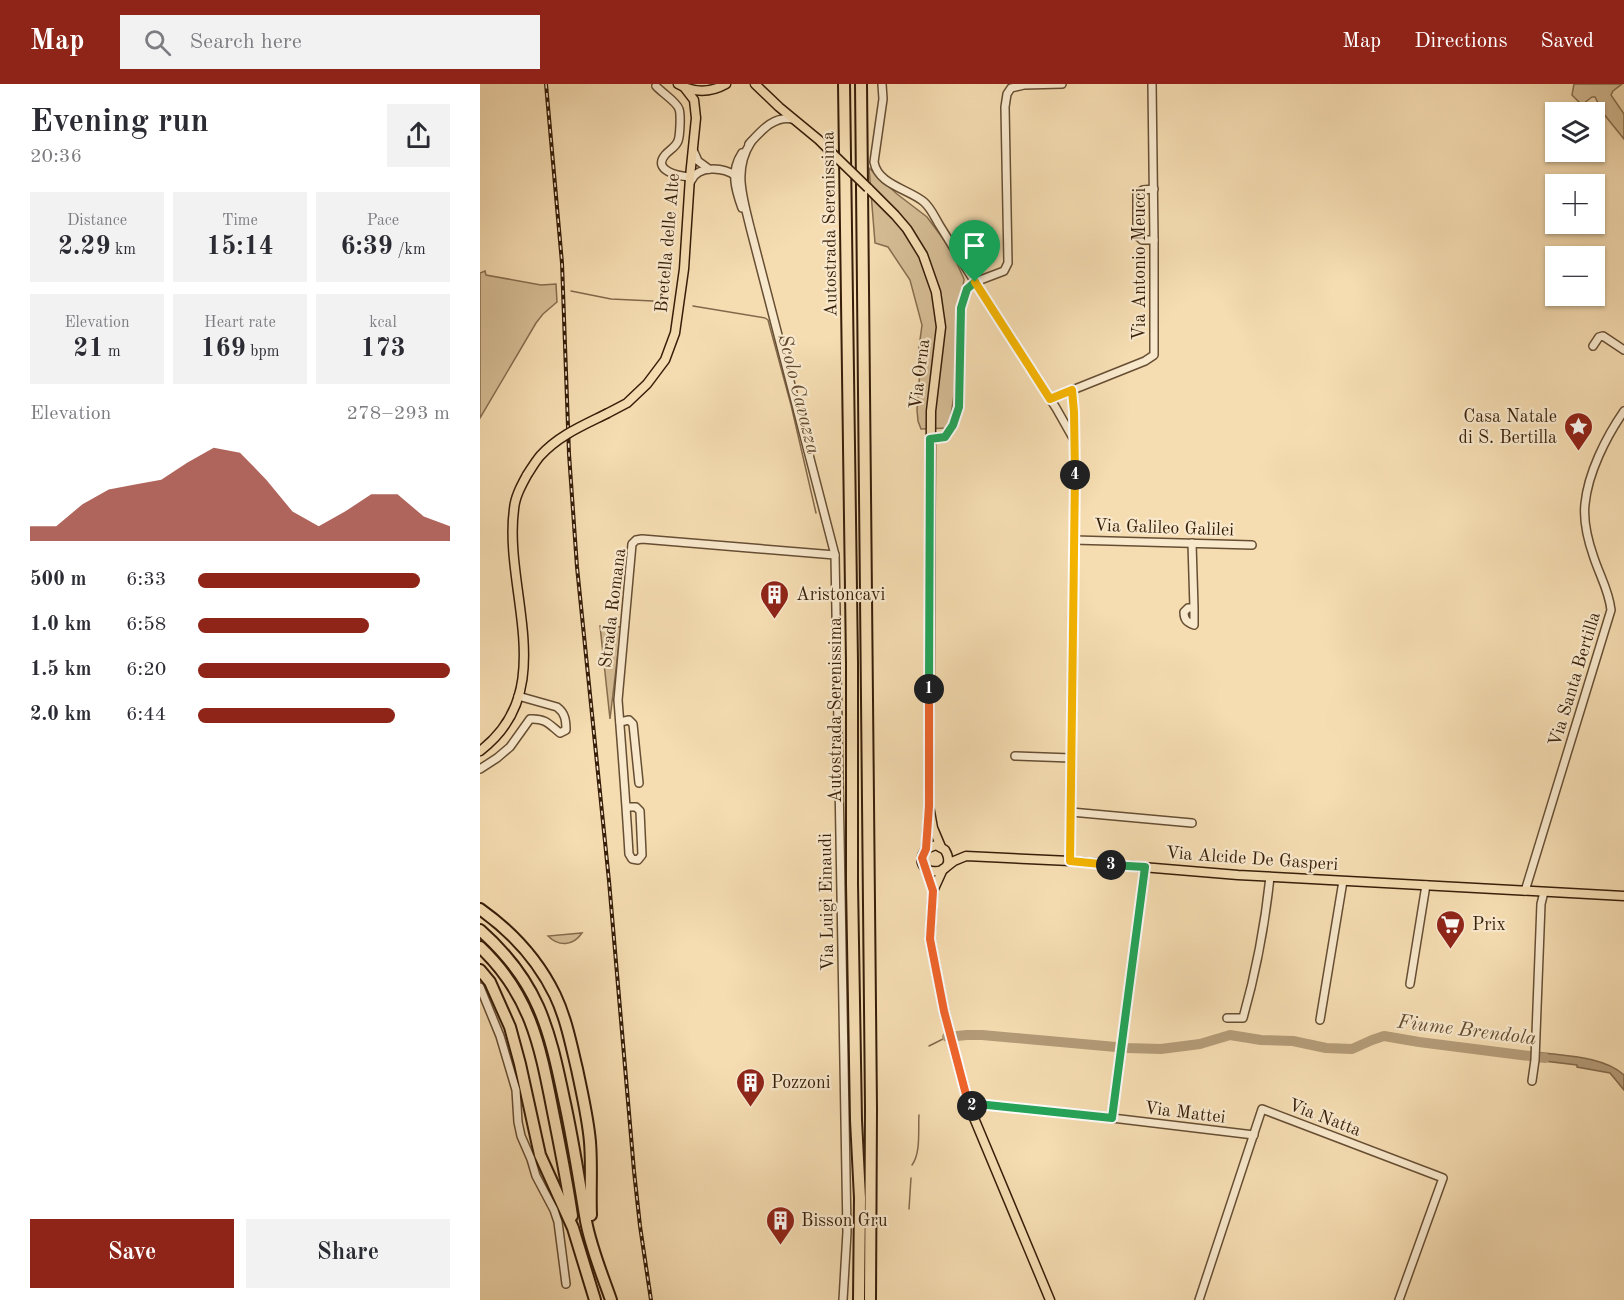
<!DOCTYPE html>
<meta charset="utf-8">
<style>
body{margin:0;font-family:"Old Standard TT",serif;background:#f2f2f3;color:#2b2b33;height:100vh;display:flex;flex-direction:column;font-size:22px;white-space:nowrap}
*{box-sizing:border-box;margin:0}
p{font-size:20px;color:#7c7c81}
.icon{flex:none;width:33px;height:33px;fill:none;stroke:currentColor;stroke-width:2;stroke-linecap:round;stroke-linejoin:round}
.map{position:relative;flex:1;overflow:hidden}
.details{display:flex;flex-direction:column;background:#fff;width:480px}
.details>*{flex:none}
.buttons{position:absolute;left:1065px;top:18px;display:grid;gap:12px}
.buttons a{display:grid;place-items:center;width:60px;height:60px;border-radius:0px;background:#fff;box-shadow:0 2px 4px #0004;font-size:30px}
.pin{position:absolute;display:grid;place-items:center;width:51px;height:51px;color:#fff;margin:-62px -26px;border-radius:50% 50% 50% 0;rotate:-45deg;box-shadow:0 0 6px #0007}
.pin .icon{rotate:45deg}
.km{position:absolute;width:30px;height:30px;margin:-15px;border-radius:50%;background:#222;color:#fff;font-size:16px;line-height:30px;text-align:center}
.round{display:grid;place-items:center;flex:none;width:63px;height:63px;border-radius:0px;background:#f2f2f3}
.headline{display:flex;align-items:center;justify-content:space-between;height:102px;padding:0 30px}
h1{font-size:33px;font-weight:800;line-height:45px}
.figures{display:grid;grid-template-columns:repeat(3,1fr);gap:9px;height:102px;padding:6px 30px}
.figures div{display:grid;align-content:center;border-radius:0px;background:#f2f2f3;text-align:center}
.figures b{font-size:26px;font-weight:800}
.figures small{font-size:16px;font-weight:400}
.figures p{font-size:16px}
.chart{height:168px;padding:12px 30px}
.chart p{display:flex;justify-content:space-between}
.chart svg{width:100%;height:108px;margin-top:6px;fill:#8f2418;opacity:.7}
.primary-button{display:flex;gap:12px;margin-top:auto;padding:12px 30px}
.primary-button a{flex:1;height:69px;border-radius:0px;background:#8f2418;color:#fff;font-size:24px;font-weight:800;line-height:69px;text-align:center}
.primary-button a+a{background:#f2f2f3;color:#2b2b33}
ul{padding:0 30px;list-style:none;font-size:20px}
li{display:grid;grid-template-columns:96px 72px 1fr;align-items:center;height:45px}
li i{height:15px;border-radius:8px;background:#8f2418}
header{display:flex;align-items:center;gap:36px;box-sizing:border-box;height:84px;padding:0 30px;background:#8f2418;color:#fff}
header strong{font-size:28px}
nav{display:flex;gap:33px;margin-inline-start:auto;font-size:21px}
.search{width:420px;height:54px;background:#f2f2f3;display:flex;align-items:center;gap:15px;box-sizing:border-box;padding:0 21px;border-radius:0px;color:#7c7c81;font-size:22px}
main{display:flex;flex:1;min-height:0}
.map>svg:first-child{display:block}
</style>
<header>
<strong>Map</strong>
<div class="search"><svg class="icon" aria-label="search" viewBox="0 0 24 24"><circle cx="10" cy="10" r="6"/><path d="M15 15l6 6"/></svg>Search here</div>
<nav><a>Map</a><a>Directions</a><a>Saved</a></nav>
</header>
<main>
<section class="details">
<div class="headline"><div><h1>Evening run</h1><p>20:36</p></div><a class="round"><svg class="icon" aria-label="share" viewBox="0 0 24 24"><path d="M12 15V3M7 8l5-5 5 5M5 13v7h14v-7"/></svg></a></div>
<div class="figures">
<div><p>Distance</p><b>2.29<small> km</small></b></div>
<div><p>Time</p><b>15:14</b></div>
<div><p>Pace</p><b>6:39<small> /km</small></b></div>
</div>
<div class="figures">
<div><p>Elevation</p><b>21<small> m</small></b></div>
<div><p>Heart rate</p><b>169<small> bpm</small></b></div>
<div><p>kcal</p><b>173</b></div>
</div>
<div class="chart"><p><span>Elevation</span>278–293 m</p>
<svg viewBox="0 0 160 44" preserveAspectRatio="none"><path d="M0 44V38L10 38L20 29L30 23L40 21L50 19L60 12L70 6L80 8L90 19L100 32L110 38L120 32L130 25L140 25L150 34L160 38V44z"/></svg>
</div>
<ul>
<li><b>500 m</b>6:33<i style="width:88%"></i></li>
<li><b>1.0 km</b>6:58<i style="width:68%"></i></li>
<li><b>1.5 km</b>6:20<i style="width:100%"></i></li>
<li><b>2.0 km</b>6:44<i style="width:78%"></i></li>
</ul>
<div class="primary-button"><a>Save</a><a>Share</a></div>
</section>
<div class="map">
<svg width="1144" height="1216" viewBox="0 0 1144 1216">
<rect width="100%" height="100%" fill="#f5dcb1"/>
<filter id="stains"><feTurbulence type="fractalNoise" baseFrequency=".00333" numOctaves="4"/><feColorMatrix values="0 0 0 0 .2 0 0 0 0 .09 0 0 0 0 .02 0 0 0 .5 -.17"/></filter>
<radialGradient id="worn" r=".72"><stop offset=".6" stop-color="#630" stop-opacity="0"/><stop offset="1" stop-color="#630" stop-opacity=".3"/></radialGradient>
<g fill="#d5bc94" stroke="#866d4e" stroke-width="1.5">
<path d="M 1094,0 L 1142,0 L 1133,7 L 1131,11 L 1144,30 L 1144,55 L 1123,29 L 1115,13 L 1112,13 L 1103,20 L 1100,19 L 1092,11 Z"/>
<path d="M 389,84 L 417,110 L 447,133 L 470,164 L 484,195 L 478,247 L 478,284 L 469,344 L 441,345 L 438,337 L 437,326 L 440,286 L 438,271 L 442,241 L 430,196 L 408,163 L 395,159 Z"/>
<path d="M 5,187 L 6,191 L 61,201 L 76,200 L 77,218 L 63,230 L 56,239 L 0,334 L 0,189 Z"/>
<path d="M 120,542 L 141,543 L 130,635 Z"/>
<path d="M 102,849 C 93,862 79,863 68,852 Z"/>
</g>
<path fill="#b49b78" stroke="#82694c" stroke-width="1.5" d="M 1056,968 C 1084,972 1123,972 1144,991 L 1144,1006 L 1130,989 L 1097,983 L 1097,981 L 1056,976 Z"/>
<g fill="none" stroke-linecap="round" stroke-linejoin="round">
<g stroke="#82694c" stroke-width="1.5">
<path d="M 91,207 L 131,215 L 173,217"/>
<path d="M 213,222 L 285,234 L 288,236 L 311,321 L 336,429"/>
<path d="M 449,962 L 467,953"/>
<path d="M 432,1081 C 441,1069 438,1046 439,1031"/>
<path d="M 429,1125 L 431,1094"/>
</g>
<path stroke="#b49b78" stroke-width="10" d="M 467,953 L 487,951 L 502,951 L 647,964 L 681,965 L 720,960 L 750,951 L 781,956 L 813,957 L 846,964 L 872,965 L 892,956 L 904,952 L 939,958 L 1065,974"/>
<defs>
<g id="minor">
<path d="M 402,0 L 403,15 L 394,78 C 398,101 429,105 444,118 C 451,124 455,134 460,142 C 472,161 483,180 495,198 L 487,205 L 481,224 L 479,323 L 473,341 L 465,353 L 450,355"/>
<path d="M 582,0 L 544,1 L 531,4 L 527,10 L 525,23 L 528,179 L 524,187 L 495,198 L 576,324 L 593,354"/>
<path d="M 176,2 C 181,8 197,18 199,25 C 201,30 200,52 198,57 C 195,64 189,66 185,71 C 172,87 199,92 210,93"/>
<path d="M 271,58 C 253,86 263,113 270,143 L 355,471 L 367,1148 L 363,1216"/>
<path d="M 269,60 C 281,47 294,31 313,35"/>
<path d="M 214,68 L 218,77 L 229,85"/>
<path d="M 262,69 C 250,87 255,105 262,124"/>
<path d="M 211,97 C 218,81 243,83 256,92"/>
<path d="M 674,105 L 663,106 L 657,110 L 657,151 L 662,156 L 674,156"/>
<path d="M 1113,262 L 1119,253 L 1123,252 L 1144,266"/>
<path d="M 570,315 L 665,277 L 674,271 L 674,156 L 672,0"/>
<path d="M 594,456 L 772,461"/>
<path d="M 712,459 L 714,524 L 708,524 L 704,528 C 704,536 707,538 714,541 L 714,524"/>
<path d="M 140,638 L 149,636 L 153,640 L 159,699"/>
<path d="M 535,672 L 591,674"/>
<path d="M 0,685 L 17,674 L 30,663 L 50,635 C 65,634 69,640 80,649 L 86,646 C 86,636 85,629 77,623 L 38,612"/>
<path d="M 146,723 L 156,723 L 160,727 L 162,771 L 158,776 L 152,775 L 149,770 C 146,718 142,667 138,616 L 152,460 L 156,456 L 162,455 L 355,471"/>
<path d="M 591,728 L 712,739"/>
<path d="M 590,777 L 595,357 L 594,328 L 592,306"/>
<path d="M 1045,807 L 1131,526 C 1129,507 1120,492 1114,474 C 1108,457 1103,438 1105,420 C 1108,389 1126,353 1144,327"/>
<path d="M 930,900 L 946,801"/>
<path d="M 0,903 L 20,952 L 36,1006 L 38,1038 L 41,1052 L 51,1075 L 56,1092 L 74,1126 L 78,1138 L 86,1200"/>
<path d="M 747,934 L 763,934 C 776,888 785,840 790,793"/>
<path d="M 840,936 L 863,797"/>
<path d="M 1052,997 L 1055,976 L 1061,820 L 1064,808"/>
<path d="M 489,1022 L 497,1020 L 632,1034 L 774,1051"/>
<path d="M 632,1034 L 665,783"/>
<path d="M 719,1216 L 782,1025 L 963,1094 L 919,1216"/>
</g>
<g id="major">
<path d="M 198,0 C 214,9 230,9 246,0"/>
<path d="M 275,0 L 299,23 L 339,56 L 353,70"/>
<path d="M 388,104 L 415,131 L 427,145 L 443,171 L 456,208 L 461,243 L 451,327 L 449,722 L 453,744 L 461,763"/>
<path d="M 128,329 L 147,319 L 167,300 L 185,276 L 195,249 L 204,185 L 210,93 L 216,34 L 214,16 L 204,3"/>
<path d="M 0,667 C 81,606 23,506 34,425 C 35,413 41,402 47,391"/>
<path d="M 446,765 L 456,761 L 465,766 C 482,796 426,793 446,765 L 448,734"/>
<path d="M 445,783 L 453,807 L 450,855 L 464,927 L 489,1022 L 570,1216"/>
<path d="M 465,784 L 474,777 L 486,772 L 590,777 L 758,791 L 1144,812"/>
<path d="M 453,807 L 463,785"/>
</g>
<g id="highway">
<path d="M 364,0 L 372,579 L 372,800 L 376,1036 L 380,1114 L 379,1216"/>
<path d="M 381,0 L 391,1025 L 390,1216"/>
<path d="M 0,825 C 31,847 58,876 75,911 C 86,934 91,960 97,985 C 102,1009 108,1034 110,1058 C 112,1082 110,1107 111,1131"/>
<path d="M 0,846 C 58,897 69,943 84,1015 C 93,1055 99,1096 106,1137 C 111,1164 122,1190 131,1216"/>
<path d="M 0,863 C 51,911 60,962 73,1028 C 80,1063 87,1097 92,1132"/>
<path d="M 0,886 L 10,898 L 30,943 L 40,980 L 60,1071 L 93,1144 L 115,1216"/>
</g>
</defs>
<use href="#minor" stroke="#664e33" stroke-width="10"/>
<use href="#major" stroke="#371e09" stroke-width="11"/>
<use href="#highway" stroke="#371e09" stroke-width="14"/>
<use href="#minor" stroke="#f8e8cc" stroke-width="7"/>
<use href="#major" stroke="#f5dcb1" stroke-width="8"/>
<use href="#highway" stroke="#f5dcb1" stroke-width="10"/>
<defs>
<path id="rail" d="M 66,0 L 82,179 L 89,370 L 97,483 L 129,797 L 154,1087 L 160,1142 L 171,1216"/>
</defs>
<use href="#rail" stroke="#371e09" stroke-width="4"/>
<use href="#rail" stroke="#f8e8cc" stroke-width="1.5" stroke-dasharray="4.5" stroke-linecap="butt"/>
<defs>
<g id="major-bridge">
<path d="M 353,70 L 388,104"/>
<path d="M 47,391 C 51,385 55,378 60,372 C 79,351 104,341 128,329"/>
</g>
</defs>
<use href="#major-bridge" stroke="#371e09" stroke-width="11" stroke-linecap="butt"/>
<use href="#major-bridge" stroke="#f5dcb1" stroke-width="8"/>
</g>
<g fill="none" stroke-linecap="round" stroke-linejoin="round">
<defs>
<path id="split-1" d="M 449,605 L 450,355 L 465,353 L 473,341 L 479,323 L 481,224 L 487,205 L 495,198"/>
<path id="split-2" d="M 449,605 L 449,722 L 446,765 L 442,774 L 453,807 L 450,855 L 464,927 L 489,1022 L 492,1022"/>
<path id="split-3" d="M 492,1022 L 498,1020 L 632,1034 L 665,783 L 631,781"/>
<path id="split-4" d="M 595,391 L 590,777 L 631,781"/>
<path id="split-5" d="M 495,198 L 570,315 L 592,306 L 594,328 L 595,391"/>
</defs>
<use href="#split-1" stroke="#fff" stroke-width="12"/>
<use href="#split-2" stroke="#fff" stroke-width="12"/>
<use href="#split-3" stroke="#fff" stroke-width="12"/>
<use href="#split-4" stroke="#fff" stroke-width="12"/>
<use href="#split-5" stroke="#fff" stroke-width="12"/>
<use href="#split-1" stroke="#22a559" stroke-width="8"/>
<use href="#split-2" stroke="#f0652b" stroke-width="8"/>
<use href="#split-3" stroke="#22a559" stroke-width="8"/>
<use href="#split-4" stroke="#f5b400" stroke-width="8"/>
<use href="#split-5" stroke="#f5b400" stroke-width="8"/>
</g>
<defs>
<symbol id="sight-pin" viewBox="-11 -11 22 30"><path d="M0 17L-7.5 6A9.5 9.5 0 1 1 7.5 6Z" fill="#8f2418" stroke="#f8e8cc"/><path d="M0-6L1.8-2.2L6-1.7L2.9 1.2L3.7 5.4L0 3.3L-3.7 5.4L-2.9 1.2L-6-1.7L-1.8-2.2Z" fill="#fff"/></symbol>
<symbol id="building-pin" viewBox="-11 -11 22 30"><path d="M0 17L-7.5 6A9.5 9.5 0 1 1 7.5 6Z" fill="#8f2418" stroke="#f8e8cc"/><path d="M-4-6H4V6H1V3H-1V6H-4ZM-2.5-4.3h1.7v1.8h-1.7ZM.8-4.3h1.7v1.8H.8ZM-2.5-1h1.7V.8h-1.7ZM.8-1h1.7V.8H.8Z" fill="#fff"/></symbol>
<symbol id="supermarket-pin" viewBox="-11 -11 22 30"><path d="M0 17L-7.5 6A9.5 9.5 0 1 1 7.5 6Z" fill="#8f2418" stroke="#f8e8cc"/><path d="M-6-5.5h2.5l.6 2H6L4.5 2H-2.5L-4.4-4H-6ZM-1.5 3.2a1.3 1.3 0 1 0 .1 0ZM3 3.2a1.3 1.3 0 1 0 .1 0Z" fill="#fff"/></symbol>
</defs>
<g fill-rule="evenodd">
<use href="#sight-pin" x="1082" y="326" width="33" height="45"/>
<use href="#building-pin" x="278" y="494" width="33" height="45"/>
<use href="#supermarket-pin" x="954" y="824" width="33" height="45"/>
<use href="#building-pin" x="254" y="982" width="33" height="45"/>
<use href="#building-pin" x="284" y="1120" width="33" height="45"/>
</g>
<g text-anchor="middle" stroke-width="4.5" stroke-linejoin="round" paint-order="stroke">
<g font-size="18" fill="#371e09" stroke="#f8e8cc">
<text transform="translate(349 140) rotate(-91)" y="6">Autostrada Serenissima</text>
<text transform="translate(187 159) rotate(-85)" y="6">Bretella delle Alte</text>
<text transform="translate(659 180) rotate(-90)" y="6">Via Antonio Meucci</text>
<text transform="translate(439 290) rotate(-83)" y="6">Via Orna</text>
<text transform="translate(684 443) rotate(2)" y="6">Via Galileo Galilei</text>
<text transform="translate(132 524) rotate(-83)" y="6">Strada Romana</text>
<text transform="translate(1094 595) rotate(-73)" y="6">Via Santa Bertilla</text>
<text transform="translate(355 626) rotate(-90)" y="6">Autostrada Serenissima</text>
<text transform="translate(772 774) rotate(4)" y="6">Via Alcide De Gasperi</text>
<text transform="translate(346 818) rotate(-91)" y="6">Via Luigi Einaudi</text>
<text transform="translate(705 1028) rotate(7)" y="6">Via Mattei</text>
<text transform="translate(845 1033) rotate(21)" y="6">Via Natta</text>
</g>
<g font-size="18" fill="#371e09" stroke="#f8e8cc" text-anchor="start">
<text x="1077" y="338" text-anchor="end">Casa Natale<tspan x="1077" dy="21">di S. Bertilla</tspan></text>
<text x="316" y="516">Aristoncavi</text>
<text x="992" y="846">Prix</text>
<text x="291" y="1004">Pozzoni</text>
<text x="321" y="1142">Bisson Gru</text>
</g>
<g font-size="20" font-style="italic" fill="#634a30" stroke="#f8e8cc">
<text transform="translate(320 310) rotate(76)" y="7">Scolo Cavazza</text>
<text transform="translate(987 945) rotate(7)" y="7">Fiume Brendola</text>
</g>
</g>
<rect width="100%" height="100%" filter="url(#stains)"/>
<rect width="100%" height="100%" fill="url(#worn)"/>
</svg>
<div class="buttons">
<a><svg class="icon" aria-label="layers" viewBox="0 0 24 24"><path d="M12 4l9 5-9 5-9-5zM3 14l9 5 9-5"/></svg></a>
<a>+</a>
<a>−</a>
</div>
<div class="pin" style="left:495px;top:198px;background:#1e9e55"><svg class="icon" aria-label="arrive" viewBox="0 0 24 24"><path d="M6 21V4h12l-3 4 3 4H6"/></svg></div>
<b class="km" style="left:449px;top:605px">1</b>
<b class="km" style="left:492px;top:1022px">2</b>
<b class="km" style="left:631px;top:781px">3</b>
<b class="km" style="left:595px;top:391px">4</b>
</div>
</main>
